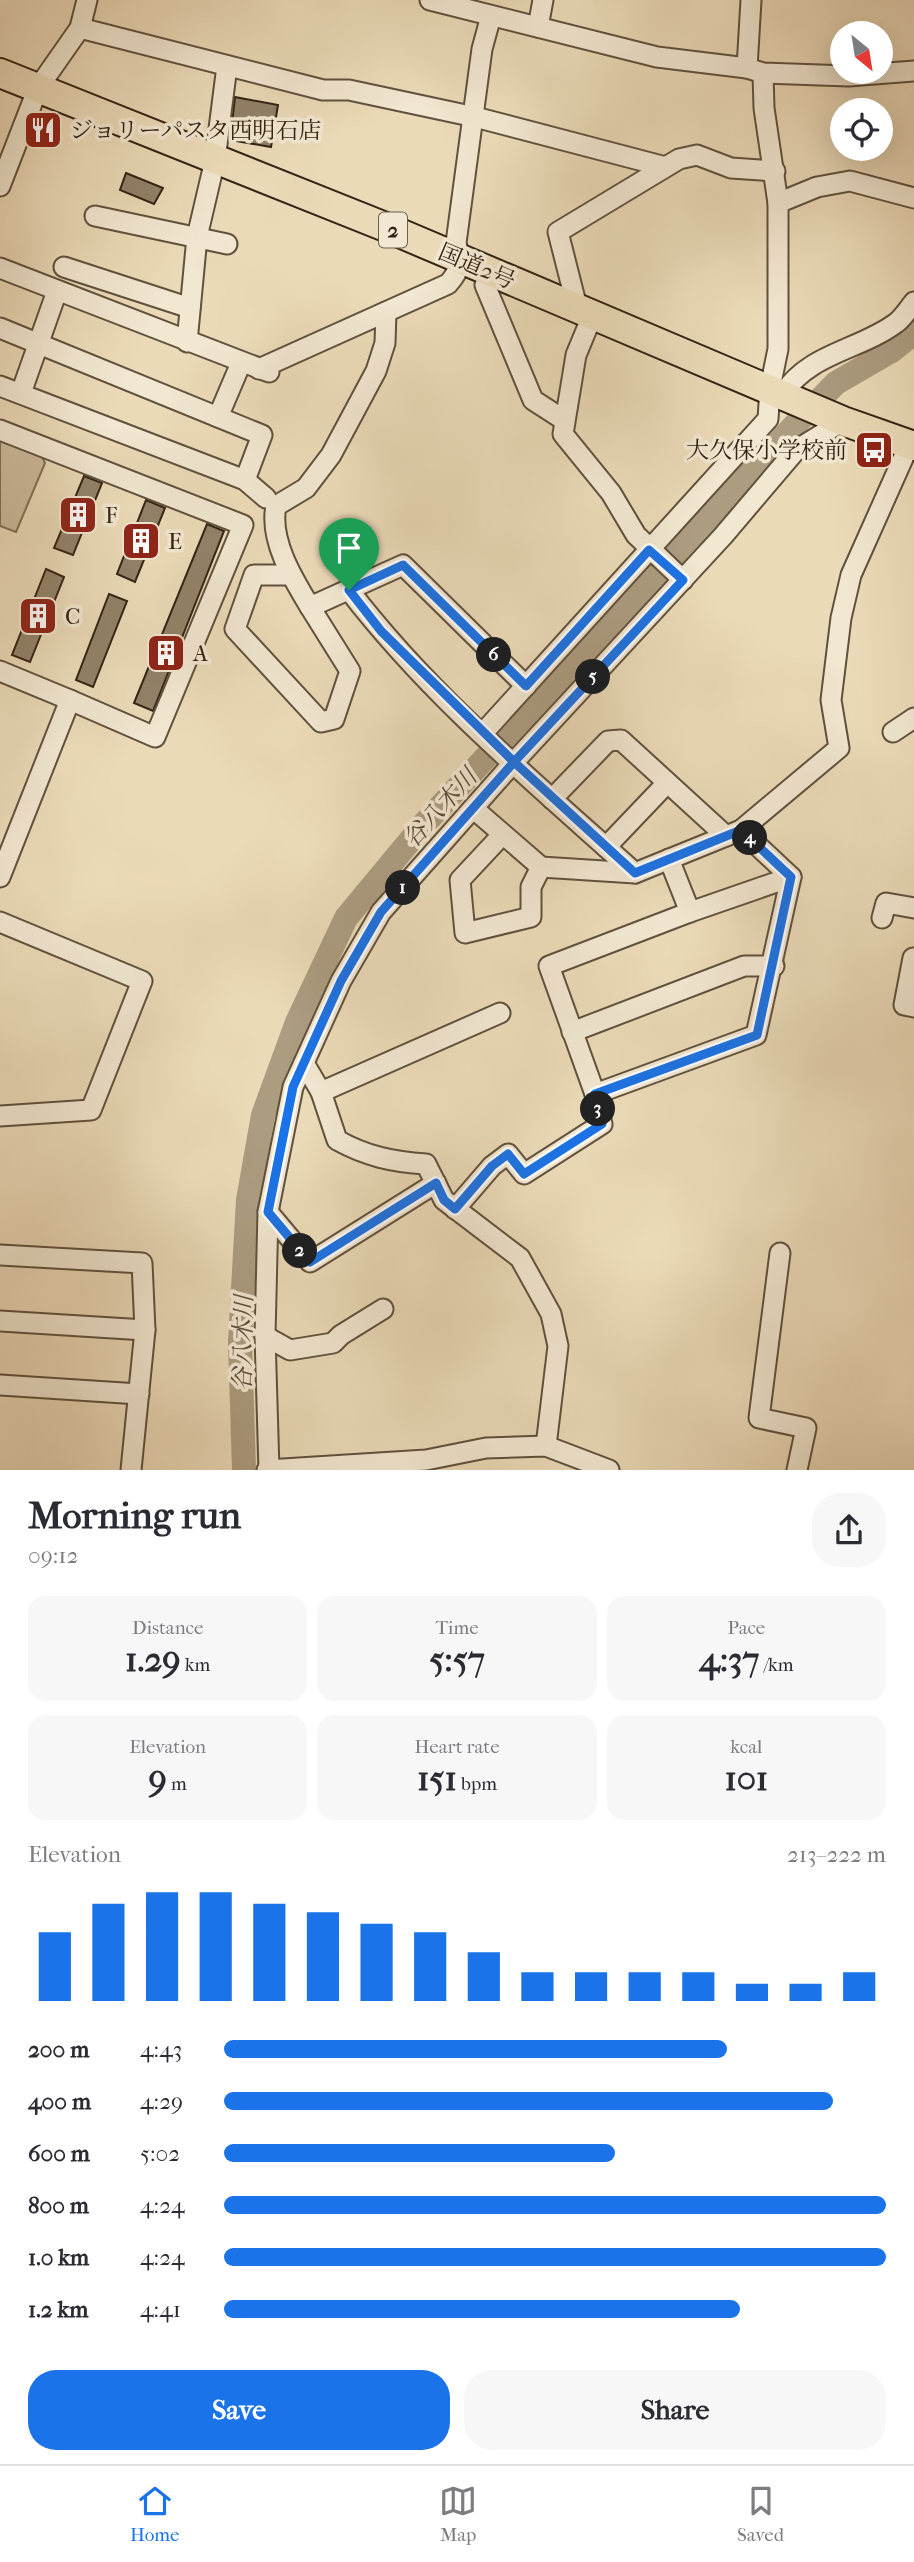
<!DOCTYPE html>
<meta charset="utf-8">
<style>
body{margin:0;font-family:"IM FELL French Canon","Noto Serif JP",serif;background:#f7f7f7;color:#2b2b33;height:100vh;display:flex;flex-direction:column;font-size:26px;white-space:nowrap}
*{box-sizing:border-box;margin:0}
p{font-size:23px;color:#7c7c81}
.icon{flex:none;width:38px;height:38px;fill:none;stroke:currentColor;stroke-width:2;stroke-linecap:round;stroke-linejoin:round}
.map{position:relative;height:1470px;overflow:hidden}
.details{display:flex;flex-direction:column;background:#fff;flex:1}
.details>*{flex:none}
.needle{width:46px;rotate:150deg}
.buttons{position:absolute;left:830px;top:21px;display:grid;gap:14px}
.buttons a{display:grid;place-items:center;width:63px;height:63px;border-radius:50%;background:#fff;box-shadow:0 7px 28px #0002;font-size:35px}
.pin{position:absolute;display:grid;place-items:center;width:60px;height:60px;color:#fff;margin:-72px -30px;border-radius:50% 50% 50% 0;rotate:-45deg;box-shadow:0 0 7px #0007}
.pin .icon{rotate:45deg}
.km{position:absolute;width:35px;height:35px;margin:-18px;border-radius:50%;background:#222;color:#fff;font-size:19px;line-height:35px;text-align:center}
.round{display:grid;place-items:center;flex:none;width:74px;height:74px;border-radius:28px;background:#f7f7f7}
.summary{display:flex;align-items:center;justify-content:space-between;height:119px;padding:0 28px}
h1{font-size:38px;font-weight:800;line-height:52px}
.metrics{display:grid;grid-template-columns:repeat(3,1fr);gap:10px;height:119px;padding:7px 28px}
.metrics div{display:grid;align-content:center;border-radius:18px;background:#f7f7f7;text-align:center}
.metrics b{font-size:35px;font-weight:800}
.metrics small{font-size:19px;font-weight:400}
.metrics p{font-size:19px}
.chart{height:196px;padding:14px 28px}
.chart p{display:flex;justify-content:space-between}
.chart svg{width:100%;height:126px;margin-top:7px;stroke:#1a73e8;stroke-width:6}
.cta{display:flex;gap:14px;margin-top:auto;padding:14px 28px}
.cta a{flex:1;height:80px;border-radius:28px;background:#1a73e8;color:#fff;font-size:28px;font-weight:800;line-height:80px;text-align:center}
.cta a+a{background:#f7f7f7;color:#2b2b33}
ul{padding:0 28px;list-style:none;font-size:23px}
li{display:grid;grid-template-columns:112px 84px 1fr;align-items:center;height:52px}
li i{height:18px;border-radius:9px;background:#1a73e8}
.dock{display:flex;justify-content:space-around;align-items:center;height:98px;border-top:2px solid #e1e1e2;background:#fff;font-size:19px;color:#7c7c81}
.dock a{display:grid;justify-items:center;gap:4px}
.dock .current{color:#1a73e8}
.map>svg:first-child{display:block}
</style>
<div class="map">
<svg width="914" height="1470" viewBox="0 0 914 1470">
<rect width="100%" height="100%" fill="#ebdab8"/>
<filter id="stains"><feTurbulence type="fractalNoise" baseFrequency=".00286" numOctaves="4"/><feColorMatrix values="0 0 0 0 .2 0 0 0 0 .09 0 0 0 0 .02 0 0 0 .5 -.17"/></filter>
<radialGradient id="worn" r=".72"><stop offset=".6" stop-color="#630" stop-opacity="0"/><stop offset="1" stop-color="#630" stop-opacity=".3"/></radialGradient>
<path fill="#ccbb9c" stroke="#7f6f58" stroke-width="2" d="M 0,438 L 41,455 L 45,463 L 16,532 L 0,526 Z"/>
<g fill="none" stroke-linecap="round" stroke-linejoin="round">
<path stroke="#ac9c80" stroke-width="24" d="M 244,1470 L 240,1342 L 248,1200 L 263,1115 L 297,1022 L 346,918 L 423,825 L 792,428 L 836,383 L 893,350 L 914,333"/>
</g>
<g fill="#928269" stroke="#322314" stroke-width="2">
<path d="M 235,97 L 278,105 L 271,147 L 230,140 Z"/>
<path d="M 42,112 L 58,118 L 46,146 L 31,140 Z"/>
<path d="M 126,173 L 163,188 L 154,204 L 120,190 Z"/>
<path d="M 84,476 L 102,483 L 73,555 L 54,548 Z"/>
<path d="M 146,500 L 165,508 L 135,582 L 117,574 Z"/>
<path d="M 207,524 L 224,531 L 153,711 L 134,703 Z"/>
<path d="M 46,569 L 64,577 L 30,662 L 12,655 Z"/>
<path d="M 109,594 L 127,601 L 93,687 L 76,680 Z"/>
</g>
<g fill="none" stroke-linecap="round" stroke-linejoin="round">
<defs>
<g id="minor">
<path d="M 430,0 L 657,57 L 747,68 L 763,73 L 849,76 L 914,71"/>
<path d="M 538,27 L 543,0"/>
<path d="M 80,28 L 323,90 L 349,90 L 475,117 L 662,166"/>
<path d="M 747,68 L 751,0"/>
<path d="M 0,186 L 38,88 L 80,28 L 87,0"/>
<path d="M 778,203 L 817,187 L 850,181 L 914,198"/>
<path d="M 95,216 L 227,244"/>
<path d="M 64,267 L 190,308"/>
<path d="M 0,268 L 269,372"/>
<path d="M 492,272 L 485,285 L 533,400 L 564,420"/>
<path d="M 577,307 L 558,232 L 679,159 L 697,155 L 731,168 L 775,171"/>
<path d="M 386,312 L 385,343 L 376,371 L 331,455 L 306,488 L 276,506 C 269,540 293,579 310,607 L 403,565 L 526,686"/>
<path d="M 593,314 L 576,355 L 563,434 L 611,493 L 636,535 L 683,580"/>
<path d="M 0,328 L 262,435 L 245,480"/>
<path d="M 187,342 L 197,237 L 215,160 L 227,66"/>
<path d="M 259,369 L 448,284 C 461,270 461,261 456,243 L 482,49 L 491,16"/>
<path d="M 0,386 L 245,480 L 266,498"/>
<path d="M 21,393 L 57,291"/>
<path d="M 783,394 C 809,353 860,350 896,323 C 903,318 909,308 914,302"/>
<path d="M 218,417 L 241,363"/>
<path d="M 0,430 L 243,525 L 155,737 L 70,700"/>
<path d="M 291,575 L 254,575 L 235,629 L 321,722 L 334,719 L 350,671 L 310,607"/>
<path d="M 349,590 C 430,696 536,784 635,873"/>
<path d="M 0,671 L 70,700 L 0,877"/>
<path d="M 893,732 L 914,718"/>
<path d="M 483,733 L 768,419 L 770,388 L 778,349 L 778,203 L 764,108 L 763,73"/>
<path d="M 552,799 L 608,741 L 621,740 L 726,836"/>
<path d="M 474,809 L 541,867 L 635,873 L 741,830 L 839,748 L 831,700 L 841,618 L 851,575 L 909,445"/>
<path d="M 502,835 L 460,880 L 465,933 L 531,917 L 531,887 L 541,867"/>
<path d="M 606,847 L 667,783"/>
<path d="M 690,912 L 791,877"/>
<path d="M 882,918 L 886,903 L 914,908"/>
<path d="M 0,922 L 142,981 L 91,1110 L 0,1116"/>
<path d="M 913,958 L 904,1005 L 914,1007"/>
<path d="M 572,1032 L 744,966 L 774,966"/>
<path d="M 304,1063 L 321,1092 L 337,1140 C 366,1156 392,1162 426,1164 L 444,1200 L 520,1258 L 551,1314 L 558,1346 L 546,1446"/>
<path d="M 321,1092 L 500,1013"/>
<path d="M 595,1094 L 549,966 L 690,912 L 669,859"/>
<path d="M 455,1209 L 492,1166 L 508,1154 L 524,1174 L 602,1124 L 595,1094 L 756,1035 L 791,877 L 741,830"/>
<path d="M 268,1212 L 310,1262 L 436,1183"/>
<path d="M 780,1253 L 759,1418 L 806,1428 L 797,1470"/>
<path d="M 0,1255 L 142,1263 L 145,1330 L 131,1470"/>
<path d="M 0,1321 L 145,1330"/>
<path d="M 265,1336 L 290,1350 L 333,1343 L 341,1335 L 383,1309"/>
<path d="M 0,1385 L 139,1394"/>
<path d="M 267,1470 L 426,1460 L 486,1448 L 546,1446 L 609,1470"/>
<path d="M 269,1470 L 265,1336 L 268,1212 L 293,1087 L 341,981 L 381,912 L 514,762 L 723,536 L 796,450 L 843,421"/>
</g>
<path id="highway" d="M 0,73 L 383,226 L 843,421 L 914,446"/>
</defs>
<use href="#minor" stroke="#60513d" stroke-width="23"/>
<use href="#highway" stroke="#322314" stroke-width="32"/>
<use href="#minor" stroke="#f2e7d1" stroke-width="19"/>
<use href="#highway" stroke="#ebdab8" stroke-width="28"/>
</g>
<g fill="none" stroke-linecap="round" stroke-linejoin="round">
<defs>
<path id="route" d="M 349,590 L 381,631 L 514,762 L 381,912 L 341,981 L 293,1087 L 268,1212 L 310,1262 L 436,1183 L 444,1200 L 455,1209 L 492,1166 L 508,1154 L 524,1174 L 602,1124 L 595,1094 L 757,1035 L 791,877 L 741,830 L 635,873 L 514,762 L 683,580 L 649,550 L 526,686 L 403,565 L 349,590"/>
</defs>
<use href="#route" stroke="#fff" stroke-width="14"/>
<use href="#route" stroke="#1a73e8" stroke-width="9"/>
</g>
<defs>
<symbol id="restaurant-square" viewBox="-11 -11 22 22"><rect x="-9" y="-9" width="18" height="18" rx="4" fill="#8f2418" stroke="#f2e7d1"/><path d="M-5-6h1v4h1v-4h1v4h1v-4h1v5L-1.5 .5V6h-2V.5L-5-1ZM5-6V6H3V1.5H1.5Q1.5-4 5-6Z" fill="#fff"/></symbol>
<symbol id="bus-square" viewBox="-11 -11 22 22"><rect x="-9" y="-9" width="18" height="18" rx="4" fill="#8f2418" stroke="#f2e7d1"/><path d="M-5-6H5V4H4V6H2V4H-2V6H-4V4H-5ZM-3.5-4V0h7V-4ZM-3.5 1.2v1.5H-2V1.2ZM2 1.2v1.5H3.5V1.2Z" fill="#fff"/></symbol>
<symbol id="building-square" viewBox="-11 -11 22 22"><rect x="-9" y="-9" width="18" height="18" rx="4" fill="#8f2418" stroke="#f2e7d1"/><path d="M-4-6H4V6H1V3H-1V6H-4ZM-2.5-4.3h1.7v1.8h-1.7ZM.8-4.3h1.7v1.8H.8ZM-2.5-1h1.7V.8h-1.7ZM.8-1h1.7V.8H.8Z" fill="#fff"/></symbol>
</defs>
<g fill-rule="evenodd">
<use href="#restaurant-square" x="21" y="108" width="44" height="44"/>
<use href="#bus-square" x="852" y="428" width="44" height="44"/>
<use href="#building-square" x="56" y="493" width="44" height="44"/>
<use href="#building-square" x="119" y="519" width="44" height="44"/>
<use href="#building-square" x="16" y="594" width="44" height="44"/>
<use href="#building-square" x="144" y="631" width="44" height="44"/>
</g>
<g text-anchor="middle" stroke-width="7" stroke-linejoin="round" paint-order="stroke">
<rect fill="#f2e7d1" stroke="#6c5e4d" stroke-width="2" x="379" y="212.5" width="28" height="35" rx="5"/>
<g font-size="21" font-weight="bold" fill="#322314">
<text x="393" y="237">2</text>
</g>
<g font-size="23" fill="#322314" stroke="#f2e7d1" text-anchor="start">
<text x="70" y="138">ジョリーパスタ西明石店</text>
<text x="847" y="458" text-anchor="end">大久保小学校前</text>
<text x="105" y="523">F</text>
<text x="168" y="549">E</text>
<text x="65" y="624">C</text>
<text x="193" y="661">A</text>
</g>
<g font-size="23" fill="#322314" stroke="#f2e7d1">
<text transform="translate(477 266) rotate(23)" y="8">国道2号</text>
</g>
<g font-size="24" font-style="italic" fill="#5d4d3a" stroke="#f2e7d1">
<text transform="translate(440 808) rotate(-48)" y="8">谷八木川</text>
<text transform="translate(243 1343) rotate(-89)" y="8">谷八木川</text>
</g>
</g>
<rect width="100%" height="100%" filter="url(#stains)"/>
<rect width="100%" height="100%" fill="url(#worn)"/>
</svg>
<div class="buttons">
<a><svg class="needle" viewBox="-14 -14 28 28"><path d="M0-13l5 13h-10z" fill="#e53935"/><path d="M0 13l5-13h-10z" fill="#7c7c81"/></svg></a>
<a><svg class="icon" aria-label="locate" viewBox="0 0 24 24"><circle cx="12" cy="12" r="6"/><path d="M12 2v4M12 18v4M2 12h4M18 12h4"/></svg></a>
</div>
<div class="pin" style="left:349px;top:590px;background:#1e9e55"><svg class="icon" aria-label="arrive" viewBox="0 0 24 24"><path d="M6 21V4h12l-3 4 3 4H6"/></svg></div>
<b class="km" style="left:403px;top:888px">1</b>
<b class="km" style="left:300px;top:1251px">2</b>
<b class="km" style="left:598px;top:1109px">3</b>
<b class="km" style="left:750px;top:838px">4</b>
<b class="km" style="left:593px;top:677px">5</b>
<b class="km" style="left:494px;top:655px">6</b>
</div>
<section class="details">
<div class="summary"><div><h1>Morning run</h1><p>09:12</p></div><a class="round"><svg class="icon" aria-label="share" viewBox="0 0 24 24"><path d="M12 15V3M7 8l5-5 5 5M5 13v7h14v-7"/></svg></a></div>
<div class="metrics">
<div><p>Distance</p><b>1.29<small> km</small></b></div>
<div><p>Time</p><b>5:57</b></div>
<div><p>Pace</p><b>4:37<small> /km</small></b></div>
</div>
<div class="metrics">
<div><p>Elevation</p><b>9<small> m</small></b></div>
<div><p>Heart rate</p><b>151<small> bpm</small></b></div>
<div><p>kcal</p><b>101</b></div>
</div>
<div class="chart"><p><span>Elevation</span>213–222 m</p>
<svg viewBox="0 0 160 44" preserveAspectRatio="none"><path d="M5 44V20M15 44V10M25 44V6M35 44V6M45 44V10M55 44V13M65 44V17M75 44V20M85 44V27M95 44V34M105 44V34M115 44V34M125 44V34M135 44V38M145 44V38M155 44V34"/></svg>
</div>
<ul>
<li><b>200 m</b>4:43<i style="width:76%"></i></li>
<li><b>400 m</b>4:29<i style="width:92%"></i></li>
<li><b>600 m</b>5:02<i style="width:59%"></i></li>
<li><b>800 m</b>4:24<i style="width:100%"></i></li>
<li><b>1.0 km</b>4:24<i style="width:100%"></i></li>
<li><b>1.2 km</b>4:41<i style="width:78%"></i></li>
</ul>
<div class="cta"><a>Save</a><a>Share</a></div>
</section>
<nav class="dock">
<a class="current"><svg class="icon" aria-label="home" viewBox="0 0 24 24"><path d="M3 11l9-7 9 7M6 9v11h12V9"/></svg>Home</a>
<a><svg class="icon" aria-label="map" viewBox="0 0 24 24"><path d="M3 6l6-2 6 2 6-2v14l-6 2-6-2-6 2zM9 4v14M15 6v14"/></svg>Map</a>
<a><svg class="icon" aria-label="saved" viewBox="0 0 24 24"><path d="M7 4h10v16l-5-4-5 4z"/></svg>Saved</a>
</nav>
